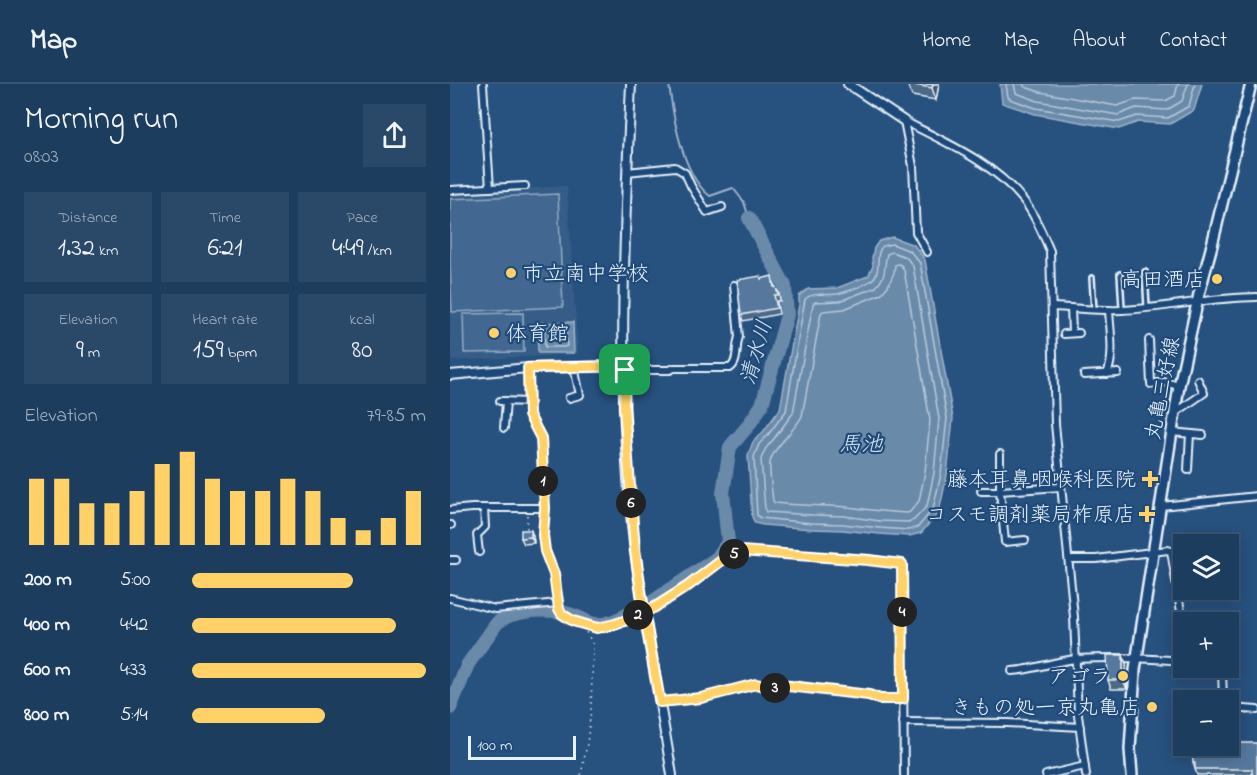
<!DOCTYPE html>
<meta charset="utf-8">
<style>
body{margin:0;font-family:"Indie Flower","Klee One",sans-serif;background:#2a4868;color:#f1f3f6;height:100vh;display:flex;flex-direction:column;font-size:22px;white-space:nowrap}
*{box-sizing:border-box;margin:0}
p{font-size:20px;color:#a0aebd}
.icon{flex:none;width:33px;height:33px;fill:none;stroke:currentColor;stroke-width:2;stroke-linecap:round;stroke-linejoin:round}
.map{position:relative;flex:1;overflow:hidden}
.drawer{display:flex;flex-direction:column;background:#1d3d5f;width:450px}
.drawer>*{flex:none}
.buttons{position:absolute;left:723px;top:450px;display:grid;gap:12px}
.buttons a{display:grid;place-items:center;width:66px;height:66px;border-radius:0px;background:#1d3d5f;box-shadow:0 3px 15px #0003,0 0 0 2px #3b5674;font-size:30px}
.scale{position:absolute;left:18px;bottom:15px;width:108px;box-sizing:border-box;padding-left:6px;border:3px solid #e8f1f8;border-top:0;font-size:16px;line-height:21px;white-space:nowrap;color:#e8f1f8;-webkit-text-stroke:4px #1f4a7a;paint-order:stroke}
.pin{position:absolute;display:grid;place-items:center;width:51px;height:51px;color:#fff;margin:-26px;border-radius:12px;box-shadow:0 3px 9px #0006}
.km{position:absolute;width:30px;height:30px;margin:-15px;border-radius:50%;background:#222;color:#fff;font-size:16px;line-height:30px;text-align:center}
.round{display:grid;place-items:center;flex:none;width:63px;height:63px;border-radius:0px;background:#2a4868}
.overview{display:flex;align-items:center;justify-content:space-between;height:102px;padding:0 24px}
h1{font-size:33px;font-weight:600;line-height:45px}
.figures{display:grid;grid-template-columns:repeat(3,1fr);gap:9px;height:102px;padding:6px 24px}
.figures div{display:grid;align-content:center;border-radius:0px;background:#2a4868;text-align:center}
.figures b{font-size:26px;font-weight:600}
.figures small{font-size:16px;font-weight:400}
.figures p{font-size:16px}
.chart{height:168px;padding:12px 24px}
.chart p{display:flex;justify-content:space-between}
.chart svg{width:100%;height:108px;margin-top:6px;stroke:#ffd166;stroke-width:6}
ul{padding:0 24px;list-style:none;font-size:20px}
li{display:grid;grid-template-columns:96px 72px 1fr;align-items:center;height:45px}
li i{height:15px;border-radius:8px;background:#ffd166}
header{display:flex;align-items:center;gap:36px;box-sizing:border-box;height:84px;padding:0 30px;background:#1d3d5f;border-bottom:2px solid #3b5674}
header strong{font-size:28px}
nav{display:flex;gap:33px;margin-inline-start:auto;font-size:21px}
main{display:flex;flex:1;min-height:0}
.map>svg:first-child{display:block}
</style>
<header>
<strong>Map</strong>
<nav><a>Home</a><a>Map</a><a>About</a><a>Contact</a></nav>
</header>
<main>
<section class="drawer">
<div class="overview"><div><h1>Morning run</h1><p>08:03</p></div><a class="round"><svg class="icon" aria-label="share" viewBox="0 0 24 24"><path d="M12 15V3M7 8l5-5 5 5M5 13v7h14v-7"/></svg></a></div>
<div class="figures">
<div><p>Distance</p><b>1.32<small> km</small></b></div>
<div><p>Time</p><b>6:21</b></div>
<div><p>Pace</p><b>4:49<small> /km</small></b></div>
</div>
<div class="figures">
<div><p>Elevation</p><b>9<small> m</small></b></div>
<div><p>Heart rate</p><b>159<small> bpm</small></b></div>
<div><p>kcal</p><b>80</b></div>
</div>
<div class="chart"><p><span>Elevation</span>79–85 m</p>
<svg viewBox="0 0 160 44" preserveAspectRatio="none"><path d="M5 44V17M15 44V17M25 44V27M35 44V27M45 44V22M55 44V11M65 44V6M75 44V17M85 44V22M95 44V22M105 44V17M115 44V22M125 44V33M135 44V38M145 44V33M155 44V22"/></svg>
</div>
<ul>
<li><b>200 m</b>5:00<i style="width:69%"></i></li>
<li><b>400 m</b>4:42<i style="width:87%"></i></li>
<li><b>600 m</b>4:33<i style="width:100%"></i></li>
<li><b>800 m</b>5:14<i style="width:57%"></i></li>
</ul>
</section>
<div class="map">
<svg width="807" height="691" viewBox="0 0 807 691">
<rect width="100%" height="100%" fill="#27517f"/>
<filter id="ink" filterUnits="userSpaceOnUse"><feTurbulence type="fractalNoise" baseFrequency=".0167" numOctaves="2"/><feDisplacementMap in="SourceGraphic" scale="12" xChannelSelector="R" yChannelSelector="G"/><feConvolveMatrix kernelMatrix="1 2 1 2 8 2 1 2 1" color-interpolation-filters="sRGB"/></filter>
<g filter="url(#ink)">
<path fill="#355d88" d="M 117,102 L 128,270 L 0,277 L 0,108 Z"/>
<g fill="#436891" stroke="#96acc4" stroke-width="1.5">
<path d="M 108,110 L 113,223 L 2,228 L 0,179 L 0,115 Z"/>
<path d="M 73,229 L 74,268 L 14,269 L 13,230 Z"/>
</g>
<g fill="#6b8aaa" stroke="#9db3c9" stroke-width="1.5">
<path d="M 550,0 L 752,0 L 744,26 L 720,40 L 688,38 L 669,45 L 585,30 L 552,19 Z"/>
<path d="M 442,153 L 464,161 L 475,176 L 503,334 L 497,391 L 489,428 L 471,449 L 459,452 L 429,450 L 393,446 L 362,445 L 313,441 L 305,439 L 302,433 L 298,371 L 303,358 L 313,348 L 330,325 L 349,221 L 349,212 L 358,205 L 387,204 L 418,192 L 423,182 L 422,174 L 424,164 L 429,157 Z"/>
<path d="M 123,238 L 124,269 L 88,269 L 87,239 Z"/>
</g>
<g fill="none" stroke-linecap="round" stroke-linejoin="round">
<g stroke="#b6c8d9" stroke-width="1.5">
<path d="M 556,0 L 558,13 L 560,15 L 586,24 L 669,38 L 687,32 L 718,34 L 739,22 L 745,0"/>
<path d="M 564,0 L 566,9 L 588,17 L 668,31 L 686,24 L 717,26 L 732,17 L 738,0"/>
<path d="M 573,0 L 575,3 L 590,8 L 667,22 L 685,16 L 715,17 L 725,12 L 728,0"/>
<path d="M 442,160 L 460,167 L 470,179 L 497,334 L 491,390 L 483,425 L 468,443 L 459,446 L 430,444 L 393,440 L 362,439 L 310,434 L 307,431 L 304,373 L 309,360 L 317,352 L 336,327 L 355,215 C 364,207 377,212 388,210 C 396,208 413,202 420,197 C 434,189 423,170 433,162 C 434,162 441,160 442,160 Z"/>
<path d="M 442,168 L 456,173 L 463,182 L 489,335 L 484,389 L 477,422 L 464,436 L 458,438 L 430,437 L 394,432 L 363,431 L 316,428 L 315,425 L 311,375 L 316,364 L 323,356 L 343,329 L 363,220 L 365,218 L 390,217 L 426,203 C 438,190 433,184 437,170 Z"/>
<path d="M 448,180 L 451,181 L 454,186 L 480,336 L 475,388 L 469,417 L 460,428 L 457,429 C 436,428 416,425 396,423 C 372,421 348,422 325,419 L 323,417 C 322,407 319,388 320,379 C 322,364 345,347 352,332 L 371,229 L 373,227 L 394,225 L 431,210 L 438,202 L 444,189 L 445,181 Z"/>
<path d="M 97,245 L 116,245 L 117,262 L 114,263 L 95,263 L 94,248 Z"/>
</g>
<path stroke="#9db3c9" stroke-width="2" d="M 219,0 C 223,33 232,91 260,112 L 283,104 L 294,118 L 299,134"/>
<g stroke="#6b8aaa" stroke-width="14">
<path d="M 202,518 L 267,474 L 278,458 L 273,409 L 280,363 L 298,342 L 312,321 L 337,231 L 335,202 L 299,134"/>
<path d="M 0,624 L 18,580 L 47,539 C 63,525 100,524 119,530 C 128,532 136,538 145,540 C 158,542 174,532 185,527"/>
</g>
<defs>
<g id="service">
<path d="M 695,188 L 697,223"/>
<path d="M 670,190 L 672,224"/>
<path d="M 642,194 L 644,226"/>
</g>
<g id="minor">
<path d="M 33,0 L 40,104"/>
<path d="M 454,37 C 497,59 544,79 574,117 C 585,131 593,150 600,167 L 605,340 L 624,533 L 628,631 L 636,691"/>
<path d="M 454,37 L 463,82 L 466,148 L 477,168"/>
<path d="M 177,88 L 225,83 L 235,89 L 241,102 L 257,128 L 272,123"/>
<path d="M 0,106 L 75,102"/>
<path d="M 603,223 C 626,224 649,227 672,226 C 717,224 762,213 807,213"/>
<path d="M 621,224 L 622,249"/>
<path d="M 614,250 L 629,249"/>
<path d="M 699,256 L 701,300 L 714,298 L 729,302"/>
<path d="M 78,284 L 79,331 L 91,354 L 95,424 L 93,451 L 95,467 L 104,490 L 109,525 L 112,530 L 123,537 L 147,544 L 155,544 L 183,534 L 205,523 L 238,502 L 271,477 L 291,467 L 417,475 L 452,480 L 454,691"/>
<path d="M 175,286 L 220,286 L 224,284 L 280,284 C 289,278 285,263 289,253 L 284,201"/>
<path d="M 657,290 C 665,271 660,247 659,226"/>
<path d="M 634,291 L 668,289"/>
<path d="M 119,314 L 130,311 L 124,283"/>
<path d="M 50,317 L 79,318"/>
<path d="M 725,329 L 754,309 L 748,296"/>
<path d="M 54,344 L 56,317"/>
<path d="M 721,348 L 753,351"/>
<path d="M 738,386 L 740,350"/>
<path d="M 531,407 L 550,407 L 550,370"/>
<path d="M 711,422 L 807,412"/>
<path d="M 0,426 L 22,424 L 95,424"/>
<path d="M 0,441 L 1,441"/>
<path d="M 575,456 L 555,458 L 550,407 L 611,403"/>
<path d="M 29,468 L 27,451 L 35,443 L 34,424"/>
<path d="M 619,475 L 646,475 L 718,466 L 721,467 L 731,528"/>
<path d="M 0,476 L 6,476"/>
<path d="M 0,514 L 45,525 L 108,519"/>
<path d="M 769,584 L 772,587 L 773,616"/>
<path d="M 562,587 C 584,586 604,577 626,575 C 662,573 698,574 734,577"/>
<path d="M 210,618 L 251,614 L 306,600 L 324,604 L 338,601 L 419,611 L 430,615 L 453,615"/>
<path d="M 778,622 L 782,624 L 807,626"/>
<path d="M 453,638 L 557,639 L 630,643"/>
<path d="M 596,691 L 635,682"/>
</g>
<g id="tertiary">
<path d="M 181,0 C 174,155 166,313 185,467 C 195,542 210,616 222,691"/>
<path d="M 398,0 L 454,37"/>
<path d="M 0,291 L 78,284 L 175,282"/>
</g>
<path id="primary" d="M 682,691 L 680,665 L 685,586 L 729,302 L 749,210 L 762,161 L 801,0"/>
</defs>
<use href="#service" stroke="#e8f1f8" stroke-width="8"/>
<use href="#minor" stroke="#e8f1f8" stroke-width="10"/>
<use href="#tertiary" stroke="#e8f1f8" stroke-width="12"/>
<use href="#primary" stroke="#e8f1f8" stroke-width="14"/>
<g stroke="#e8f1f8" stroke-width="1.5" stroke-dasharray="1.5 4.5" stroke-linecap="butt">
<path d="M 77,431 L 77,448"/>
<path d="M 131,691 L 137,660 L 141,626 L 143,560 L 136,548"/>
</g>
<use href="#service" stroke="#1f4a7a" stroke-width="3"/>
<use href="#minor" stroke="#1f4a7a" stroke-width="6"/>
<use href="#tertiary" stroke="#1f4a7a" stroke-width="8"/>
<use href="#primary" stroke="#1f4a7a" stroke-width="9"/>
</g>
<g fill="#4b6787" stroke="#e8f1f8" stroke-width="1.5">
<path d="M 457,0 L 489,0 L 486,16 L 462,12 Z"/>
<path d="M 311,194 L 324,198 L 325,203 L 329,209 L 330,217 L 327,217 L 329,230 L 293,237 L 291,231 Z"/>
<path d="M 83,452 L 84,459 L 74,460 L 71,454 Z"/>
<path d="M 676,580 L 677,605 L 661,605 L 658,596 Z"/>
<path d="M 778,659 L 807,691 L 747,691 L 743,679 L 745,665 Z"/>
</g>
<g fill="#3d546e" stroke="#e8f1f8" stroke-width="1.5">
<path d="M 483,0 L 489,0 L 486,16 L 482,4 Z"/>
<path d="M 81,446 L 83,452 L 84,459 L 81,453 Z"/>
<path d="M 673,571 L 676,580 L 677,605 L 673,596 Z"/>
</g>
<g fill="#57789d" stroke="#e8f1f8" stroke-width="1.5">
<path d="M 457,0 L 483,0 L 482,4 Z"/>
<path d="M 310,192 L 311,195 L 322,192 L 324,203 L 326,203 L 328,211 L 324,211 L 327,224 L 291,231 L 287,196 Z"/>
<path d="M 71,446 L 81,446 L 81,453 L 71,454 Z"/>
<path d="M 657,571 L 673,571 L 673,596 L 658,596 Z"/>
<path d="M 778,659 L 807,659 L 807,691 L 802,691 L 802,685 L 745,685 L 745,679 L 743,679 L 742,665 L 745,665 L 745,662 L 778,662 Z"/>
</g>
</g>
<g fill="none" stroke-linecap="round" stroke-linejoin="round" filter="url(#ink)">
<defs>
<path id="route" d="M 175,286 L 175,282 L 78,284 L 79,331 L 91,354 L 95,424 L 93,451 L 95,467 L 104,490 L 109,525 L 112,530 L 123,537 L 147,544 L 165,540 L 183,534 L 194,528 L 210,618 L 251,614 L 306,600 L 324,604 L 338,602 L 419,611 L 430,615 L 453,615 L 452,480 L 417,476 L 291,467 L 271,477 L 238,502 L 205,523 L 194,528 L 185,466 L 174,323 L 175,286"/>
</defs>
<use href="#route" stroke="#fff" stroke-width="12"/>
<use href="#route" stroke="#ffd166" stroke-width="8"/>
</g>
<g fill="#ffd166" stroke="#1f4a7a" stroke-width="2">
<circle cx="61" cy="189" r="6"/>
<circle cx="767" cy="195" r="6"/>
<circle cx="44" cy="249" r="6"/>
<path d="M697 386h6v6h6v6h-6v6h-6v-6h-6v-6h6z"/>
<path d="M694 421h6v6h6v6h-6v6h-6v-6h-6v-6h6z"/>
<circle cx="673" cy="592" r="6"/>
<circle cx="702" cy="623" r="6"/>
</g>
<g text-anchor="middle" stroke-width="4.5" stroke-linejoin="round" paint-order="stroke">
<g font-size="21" fill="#e8f1f8" stroke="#1f4a7a" text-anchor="end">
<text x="73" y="196" text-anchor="start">市立南中学校</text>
<text x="755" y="202">高田酒店</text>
<text x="56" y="256" text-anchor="start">体育館</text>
<text x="686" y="402">藤本耳鼻咽喉科医院</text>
<text x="685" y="437">コスモ調剤薬局柞原店</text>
<text x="661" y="599">アゴラ</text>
<text x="690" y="630">きもの処一京丸亀店</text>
</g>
<g font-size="21" fill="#e8f1f8" stroke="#1f4a7a">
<text transform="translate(712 304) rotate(-79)" y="7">丸亀三好線</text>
</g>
<g font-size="22" font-style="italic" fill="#d5e2ec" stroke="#1f4a7a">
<text transform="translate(305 268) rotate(-74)" y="8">清水川</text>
<text x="411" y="367">馬池</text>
</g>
</g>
</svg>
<div class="buttons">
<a><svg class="icon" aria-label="layers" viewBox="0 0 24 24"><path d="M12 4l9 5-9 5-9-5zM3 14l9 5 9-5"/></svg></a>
<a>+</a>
<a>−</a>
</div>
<div class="scale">100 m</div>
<div class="pin" style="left:175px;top:286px;background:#1e9e55"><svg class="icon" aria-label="arrive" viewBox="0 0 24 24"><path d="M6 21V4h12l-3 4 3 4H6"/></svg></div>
<b class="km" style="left:93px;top:397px">1</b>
<b class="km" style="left:188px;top:531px">2</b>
<b class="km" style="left:325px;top:604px">3</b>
<b class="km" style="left:452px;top:528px">4</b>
<b class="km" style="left:284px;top:470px">5</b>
<b class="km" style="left:181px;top:419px">6</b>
</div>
</main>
